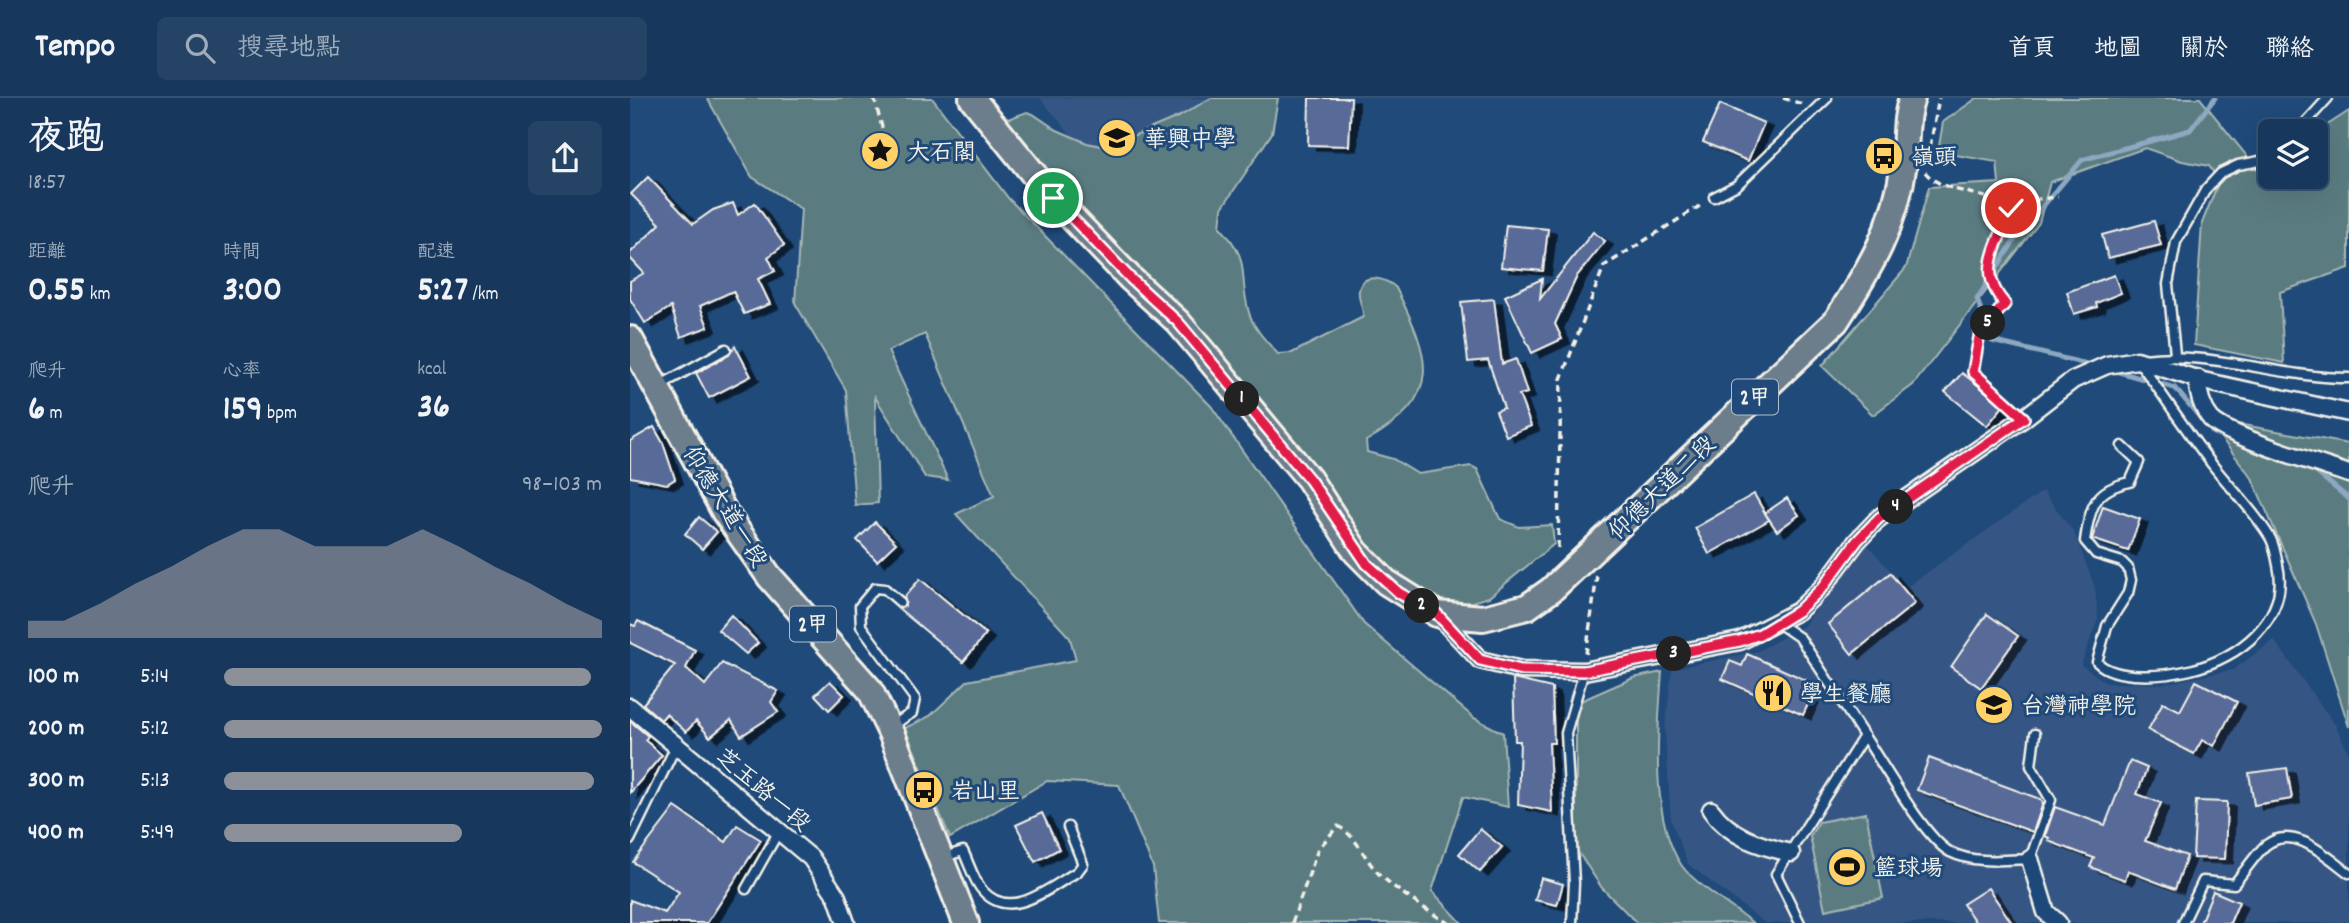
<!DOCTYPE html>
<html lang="zh-TW">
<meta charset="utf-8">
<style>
body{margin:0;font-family:Dekko,"LXGW WenKai TC",sans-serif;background:#244365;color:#f1f3f6;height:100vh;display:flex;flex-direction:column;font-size:26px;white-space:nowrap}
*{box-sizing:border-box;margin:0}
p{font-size:23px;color:#9eacbb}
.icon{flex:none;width:38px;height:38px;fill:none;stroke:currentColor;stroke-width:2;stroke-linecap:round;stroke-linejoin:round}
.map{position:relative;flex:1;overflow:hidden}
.side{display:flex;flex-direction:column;background:#17385c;width:630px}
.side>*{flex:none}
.tools{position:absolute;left:1628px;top:21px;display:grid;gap:14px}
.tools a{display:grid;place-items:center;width:70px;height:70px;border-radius:10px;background:#17385c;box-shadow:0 7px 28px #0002,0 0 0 2px #365272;font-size:35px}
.pin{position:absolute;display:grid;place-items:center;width:60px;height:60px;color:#fff;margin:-30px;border:4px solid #fff;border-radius:50%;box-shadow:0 2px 7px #0007}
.km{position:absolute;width:35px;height:35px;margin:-18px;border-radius:50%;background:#222;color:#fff;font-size:19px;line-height:35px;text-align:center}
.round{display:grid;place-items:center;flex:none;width:74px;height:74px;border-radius:10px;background:#244365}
.overview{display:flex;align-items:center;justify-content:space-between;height:119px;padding:0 28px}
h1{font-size:38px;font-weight:700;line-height:52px}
.metrics{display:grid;grid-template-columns:repeat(3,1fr);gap:10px;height:119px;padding:7px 28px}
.metrics div{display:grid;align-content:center}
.metrics b{font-size:35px;font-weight:700}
.metrics small{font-size:19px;font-weight:400}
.metrics p{font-size:19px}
.chart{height:196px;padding:14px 28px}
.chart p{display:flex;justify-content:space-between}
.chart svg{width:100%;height:126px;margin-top:7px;fill:#8c9099;opacity:.7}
ul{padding:0 28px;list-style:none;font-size:23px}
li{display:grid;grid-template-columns:112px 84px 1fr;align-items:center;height:52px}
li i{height:18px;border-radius:9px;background:#8c9099}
header{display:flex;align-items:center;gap:42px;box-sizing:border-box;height:98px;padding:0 35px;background:#17385c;border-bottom:2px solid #365272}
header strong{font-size:33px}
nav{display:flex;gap:38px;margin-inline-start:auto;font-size:24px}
.search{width:490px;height:63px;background:#244365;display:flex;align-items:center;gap:18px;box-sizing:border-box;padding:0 24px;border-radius:10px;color:#9eacbb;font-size:26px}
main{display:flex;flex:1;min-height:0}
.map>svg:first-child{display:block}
</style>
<header>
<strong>Tempo</strong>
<div class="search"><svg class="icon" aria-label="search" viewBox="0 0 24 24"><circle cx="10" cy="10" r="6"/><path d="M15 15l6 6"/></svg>搜尋地點</div>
<nav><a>首頁</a><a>地圖</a><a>關於</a><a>聯絡</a></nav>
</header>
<main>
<section class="side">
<div class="overview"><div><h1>夜跑</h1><p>18:57</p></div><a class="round"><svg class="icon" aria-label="share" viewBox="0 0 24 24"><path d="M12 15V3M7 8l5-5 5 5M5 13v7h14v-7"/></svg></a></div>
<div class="metrics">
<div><p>距離</p><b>0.55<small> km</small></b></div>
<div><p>時間</p><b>3:00</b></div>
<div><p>配速</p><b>5:27<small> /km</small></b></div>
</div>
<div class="metrics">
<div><p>爬升</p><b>6<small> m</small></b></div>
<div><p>心率</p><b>159<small> bpm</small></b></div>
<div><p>kcal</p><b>36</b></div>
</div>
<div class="chart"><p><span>爬升</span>98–103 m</p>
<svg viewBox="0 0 160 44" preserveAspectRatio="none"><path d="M0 44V38L10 38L20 32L30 25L40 19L50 12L60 6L70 6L80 12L90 12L100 12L110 6L120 12L130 19L140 25L150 32L160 38V44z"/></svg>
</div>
<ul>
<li><b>100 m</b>5:14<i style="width:97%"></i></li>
<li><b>200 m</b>5:12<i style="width:100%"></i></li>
<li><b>300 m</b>5:13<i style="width:98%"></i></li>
<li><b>400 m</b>5:49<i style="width:63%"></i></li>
</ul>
</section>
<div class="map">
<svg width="1719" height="825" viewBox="0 0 1719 825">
<defs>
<filter id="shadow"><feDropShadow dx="8" dy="4.5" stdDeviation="0" flood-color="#0009"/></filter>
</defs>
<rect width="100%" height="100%" fill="#1f4a7a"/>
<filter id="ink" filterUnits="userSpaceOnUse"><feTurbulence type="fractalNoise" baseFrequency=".0143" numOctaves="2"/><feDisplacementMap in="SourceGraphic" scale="14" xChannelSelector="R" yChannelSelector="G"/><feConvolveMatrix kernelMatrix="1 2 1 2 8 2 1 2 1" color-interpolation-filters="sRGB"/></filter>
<g filter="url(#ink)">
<g fill="#345785">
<path d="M 410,0 L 605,0 L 468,69 Z"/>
<path d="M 1413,393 L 1444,435 L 1465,489 L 1468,521 L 1451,567 L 1477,585 L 1533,586 L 1603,572 L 1644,542 L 1706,628 L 1719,656 L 1719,825 L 1135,825 L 1058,766 L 1041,722 L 1035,631 L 1042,571 L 1128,553 L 1174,528 L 1222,462 L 1238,447 L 1275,490 Z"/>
</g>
<g fill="#5a7c81" stroke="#a7b6b4" stroke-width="2">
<path d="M 77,0 L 302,0 L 379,101 L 581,308 L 734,526 L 844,620 L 873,635 L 878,709 L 833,699 L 802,793 L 832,825 L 529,825 L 523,769 L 489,687 L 417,683 L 320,740 L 275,630 L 300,618 L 337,583 L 446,562 L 440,540 L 326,416 L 364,398 L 295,236 L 258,253 L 318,382 L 295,379 L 245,299 L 248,405 L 225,407 L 216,292 L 165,205 L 171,111 L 122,79 Z"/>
<path d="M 581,0 L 648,0 L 642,35 L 592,110 L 590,129 C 622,164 608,171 618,211 C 622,229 636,243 648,256 L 662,255 L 733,219 C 734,210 727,201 729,192 C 733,173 758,181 766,190 C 801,261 815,298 736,343 L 737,354 L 763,361 L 788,376 L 841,368 L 847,371 L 870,421 L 889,429 L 922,427 L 924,446 L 859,499 L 822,510 L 755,478 L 433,105 L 362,8 L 378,21 L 397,14 L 403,16 L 427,32 L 457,45 L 477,49 L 550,18 Z"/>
<path d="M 1347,0 L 1570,0 L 1628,72 L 1640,64 L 1640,79 L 1685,79 L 1685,35 L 1719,13 L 1719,170 L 1650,194 L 1654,265 L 1564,247 L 1572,125 L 1589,83 L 1579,68 L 1552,63 L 1515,50 L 1420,84 L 1409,125 L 1283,287 L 1243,317 L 1192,268 L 1276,170 L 1299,89 L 1369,85 L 1367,64 L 1308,54 L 1313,24 Z"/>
<path d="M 1571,314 L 1608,326 L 1719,346 L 1719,629 L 1686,526 L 1622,380 Z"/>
<path d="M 1032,574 C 1028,630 1019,720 1052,768 C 1063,784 1106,812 1123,825 L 1007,825 L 972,790 L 946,751 L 946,605 L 1003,580 Z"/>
<path d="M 1236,715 L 1253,800 L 1195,812 L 1180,738 L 1189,724 Z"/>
</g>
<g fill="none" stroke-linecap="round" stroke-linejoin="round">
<g stroke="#8da8c0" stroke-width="5">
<path d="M 1465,268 L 1362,243 L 1347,201 L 1386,140 L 1452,62 L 1560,32 L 1585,0"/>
<path d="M 1482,272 L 1545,290 L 1583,335 L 1598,340"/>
<path d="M 1680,369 L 1719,401"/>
</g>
</g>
<g fill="#586a98" stroke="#f4f1e8" stroke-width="2" filter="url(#shadow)">
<path d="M 679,0 L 721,0 L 719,48 L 678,47 Z"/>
<path d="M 1090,6 L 1134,25 L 1118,63 L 1073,44 Z"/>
<path d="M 18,79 L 63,126 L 83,112 L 103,105 L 108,117 L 125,105 L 154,147 L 138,159 L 145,173 L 128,181 L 140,206 L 114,216 L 103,193 L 70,208 L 78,229 L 51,239 L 41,209 L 15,225 L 0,201 L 0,183 L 14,175 L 0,160 L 0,155 L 30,126 L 1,96 Z"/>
<path d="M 1524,123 L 1531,147 L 1478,160 L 1472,137 Z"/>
<path d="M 876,127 L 918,131 L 913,173 L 871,169 Z"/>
<path d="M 963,134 L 975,143 L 947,178 L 925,226 L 932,241 L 902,255 L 875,198 L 912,181 L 910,201 Z"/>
<path d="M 1484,177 L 1491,195 L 1466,205 L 1467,209 L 1444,216 L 1437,194 Z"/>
<path d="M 864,201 L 872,266 L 886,261 L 897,295 L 889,297 L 901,328 L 876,338 L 866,313 L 874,310 L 858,262 L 838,264 L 831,204 Z"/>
<path d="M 105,248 L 121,278 L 79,300 L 66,275 L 99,257 Z"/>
<path d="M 1332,275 L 1374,307 L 1357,328 L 1315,294 Z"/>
<path d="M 24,329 L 33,345 L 45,381 L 37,386 L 0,379 L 0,343 Z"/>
<path d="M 1124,396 L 1139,422 L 1079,456 L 1065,430 Z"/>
<path d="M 1157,400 L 1169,417 L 1147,433 L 1135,415 Z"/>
<path d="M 1473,408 L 1510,421 L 1498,453 L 1462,441 Z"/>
<path d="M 69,419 L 87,434 L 72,451 L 55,436 Z"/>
<path d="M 245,424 L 266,445 L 247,463 L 227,442 Z"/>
<path d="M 1260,475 L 1285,505 L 1222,556 L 1198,526 Z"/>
<path d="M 290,481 L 356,536 L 333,564 L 268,510 L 275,508 L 274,499 Z"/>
<path d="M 1357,516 L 1388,538 L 1351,590 L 1321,569 Z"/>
<path d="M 101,517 L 128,545 L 116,556 L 88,532 Z"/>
<path d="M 8,523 L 65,552 L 56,570 L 75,587 L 92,565 L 148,593 L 141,604 L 148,614 L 111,638 L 101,622 L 80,639 L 66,623 L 56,634 L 36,616 L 31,622 L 13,606 L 45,567 L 0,545 L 0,526 L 5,528 Z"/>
<path d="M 1117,556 L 1187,587 L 1173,617 L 1092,581 L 1100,563 L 1112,568 Z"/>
<path d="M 883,581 L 922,590 L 924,645 L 919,645 L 922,714 L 888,707 L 890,643 L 885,643 Z"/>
<path d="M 200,583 L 214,597 L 199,612 L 185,597 Z"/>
<path d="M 1566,583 L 1607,604 L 1584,648 L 1572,642 L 1564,656 L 1518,632 L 1533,604 L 1550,613 Z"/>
<path d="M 0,623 L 18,638 L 15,642 L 32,657 L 0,695 Z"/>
<path d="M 1299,660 L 1410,701 L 1413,705 L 1403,734 L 1287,692 Z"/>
<path d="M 1500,663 L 1517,670 L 1507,696 L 1531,705 L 1515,743 L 1557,758 L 1545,791 L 1498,773 L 1495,782 L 1460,769 L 1464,760 L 1418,743 L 1419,740 L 1415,738 L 1425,709 L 1475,727 Z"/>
<path d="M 1657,670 L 1662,701 L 1624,707 L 1619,675 Z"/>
<path d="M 1566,703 L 1597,704 L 1595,761 L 1563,760 Z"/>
<path d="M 45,709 L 96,744 L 107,727 L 131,742 L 77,825 L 0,825 L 0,802 L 35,815 L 49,794 L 3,764 Z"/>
<path d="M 412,715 L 429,751 L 405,764 L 386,727 Z"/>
<path d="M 850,731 L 872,749 L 850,774 L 829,756 Z"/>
<path d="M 911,780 L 933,786 L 927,807 L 905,802 Z"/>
<path d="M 1358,790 L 1382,825 L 1346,825 L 1333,806 Z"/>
<path d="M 1583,793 L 1609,804 L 1600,825 L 1570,825 Z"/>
</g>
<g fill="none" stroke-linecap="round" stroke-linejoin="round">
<defs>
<g id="lane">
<path d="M 1668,33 L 1698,0"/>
<path d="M 1084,99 L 1107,87 L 1197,0"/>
<path d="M 1545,256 L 1538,186 L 1546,144 L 1576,91 L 1591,75 L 1608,67 L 1630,63 L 1640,56"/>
<path d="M 1514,261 C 1579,252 1650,280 1719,280"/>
<path d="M 29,288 L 96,251"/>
<path d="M 1492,348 L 1509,364 L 1500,384 C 1465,391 1460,408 1455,443 L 1466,456 L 1492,464 L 1498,470 L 1501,482 L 1498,495 L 1477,528 L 1467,564 C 1486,583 1535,578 1560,572 C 1608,561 1660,521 1648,467 C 1646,458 1645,449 1641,441 C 1626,415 1604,394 1585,370 C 1559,337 1536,301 1511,267"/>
<path d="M 1148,525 L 1170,540 L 1234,638 L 1146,776 L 1170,825"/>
<path d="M 261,628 L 282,615 L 285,601 L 231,528 L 230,508 L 245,490 L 255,491 L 270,504"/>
<path d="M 1234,638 C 1252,664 1295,741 1320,754 C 1344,766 1374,762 1400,761 L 1421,702 L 1401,668 L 1405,636"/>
<path d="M 0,742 L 46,648"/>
<path d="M 314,759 L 333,753 C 339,765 344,784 353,793 C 381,824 420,789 447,774 L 453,766 L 438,729"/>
<path d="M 116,791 L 149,733"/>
<path d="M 942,825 L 944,785 L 936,635 L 954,573"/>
<path d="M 1553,825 L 1573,783 L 1604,786 C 1612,777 1628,753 1636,747 C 1664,725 1698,760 1719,775"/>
</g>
<g id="street">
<path d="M 1567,280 C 1568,295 1571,309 1581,321 C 1598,339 1690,366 1719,376"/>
<path d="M 807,516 L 850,562 L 891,572 L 954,573 L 1110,543 L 1168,513 L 1193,489 L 1227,443 L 1249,420 L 1394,320 L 1443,282 L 1477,267 L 1507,262 L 1573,283 L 1719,315"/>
<path d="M 0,609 L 181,760 L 207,799 L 216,825"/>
<path d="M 1081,712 C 1100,739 1130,748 1161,755"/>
<path d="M 1400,761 L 1416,814 L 1428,825"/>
</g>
<g id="primary">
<path d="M 342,0 L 423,100 L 501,181 L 548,224 L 679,381 L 726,454 L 756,484 L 807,516 L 853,520 L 897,509 L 921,492 L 1206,223 C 1240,170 1266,128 1274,65 C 1277,43 1274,21 1282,0"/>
<path d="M 0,241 L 95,415 L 139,478 L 240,592 L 262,637 L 336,825"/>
</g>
</defs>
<use href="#lane" stroke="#f4f1e8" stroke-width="13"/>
<use href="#street" stroke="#f4f1e8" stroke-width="21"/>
<use href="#primary" stroke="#f4f1e8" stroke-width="30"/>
<g stroke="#f4f1e8" stroke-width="3.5" stroke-dasharray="7 5" stroke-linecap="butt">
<path d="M 244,0 L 258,51"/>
<path d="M 1153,0 L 1172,6"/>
<path d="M 1298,60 L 1309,0"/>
<path d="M 1295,74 C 1312,96 1357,93 1381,110 C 1369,147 1346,171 1375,206 L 1350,234 L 1343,274 L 1382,310"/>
<path d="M 1381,110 L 1409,101 L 1428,99"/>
<path d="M 928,450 L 931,281 L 974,168 L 1073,106"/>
<path d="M 956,556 L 967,477"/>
<path d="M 662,825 L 688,751 L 708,728 C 729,740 733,760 750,777 C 770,795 795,811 818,825"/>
</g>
<use href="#lane" stroke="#1f4a7a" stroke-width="8"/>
<use href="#street" stroke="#1f4a7a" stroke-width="16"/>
<use href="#primary" stroke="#6c7d8c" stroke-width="24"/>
</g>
</g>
<g fill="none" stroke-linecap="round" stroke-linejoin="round" filter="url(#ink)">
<defs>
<path id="route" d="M 423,100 L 501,181 L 548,224 L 680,382 L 737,466 L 769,495 L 807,516 L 850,562 L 891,572 L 954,573 L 1110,543 L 1130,536 L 1168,513 L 1193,489 L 1227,443 L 1249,420 L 1394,320 L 1343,274 L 1350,234 L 1375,206 C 1345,172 1369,147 1381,110"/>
</defs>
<use href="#route" stroke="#fff" stroke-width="14"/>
<use href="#route" stroke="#e11d48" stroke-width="9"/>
</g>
<defs>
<symbol id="school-disc" viewBox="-11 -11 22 22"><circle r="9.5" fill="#ffd166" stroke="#1f4a7a"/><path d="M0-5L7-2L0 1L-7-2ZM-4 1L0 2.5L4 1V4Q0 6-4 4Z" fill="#111"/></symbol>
<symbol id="sight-disc" viewBox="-11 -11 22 22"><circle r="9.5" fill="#ffd166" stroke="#1f4a7a"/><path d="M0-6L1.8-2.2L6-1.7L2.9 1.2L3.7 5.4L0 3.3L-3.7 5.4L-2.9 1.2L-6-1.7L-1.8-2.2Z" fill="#111"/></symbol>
<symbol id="bus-disc" viewBox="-11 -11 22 22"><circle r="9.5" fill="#ffd166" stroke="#1f4a7a"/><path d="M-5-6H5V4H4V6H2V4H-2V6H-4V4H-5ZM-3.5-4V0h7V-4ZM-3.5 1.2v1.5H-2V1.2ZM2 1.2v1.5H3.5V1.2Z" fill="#111"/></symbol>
<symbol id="restaurant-disc" viewBox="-11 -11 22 22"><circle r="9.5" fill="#ffd166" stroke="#1f4a7a"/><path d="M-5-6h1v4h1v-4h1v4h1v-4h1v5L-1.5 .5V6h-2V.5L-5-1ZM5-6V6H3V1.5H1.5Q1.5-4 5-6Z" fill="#111"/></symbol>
<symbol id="university-disc" viewBox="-11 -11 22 22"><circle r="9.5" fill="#ffd166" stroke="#1f4a7a"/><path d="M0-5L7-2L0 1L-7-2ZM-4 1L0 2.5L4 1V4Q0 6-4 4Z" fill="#111"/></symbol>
<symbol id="stadium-disc" viewBox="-11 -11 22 22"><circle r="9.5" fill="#ffd166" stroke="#1f4a7a"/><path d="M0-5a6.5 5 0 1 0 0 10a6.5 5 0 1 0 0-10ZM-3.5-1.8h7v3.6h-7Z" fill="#111"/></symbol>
</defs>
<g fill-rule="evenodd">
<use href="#school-disc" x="465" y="18" width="44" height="44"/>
<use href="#sight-disc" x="228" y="31" width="44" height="44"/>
<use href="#bus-disc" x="1232" y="36" width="44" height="44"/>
<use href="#restaurant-disc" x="1121" y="573" width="44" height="44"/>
<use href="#university-disc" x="1342" y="585" width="44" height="44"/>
<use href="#bus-disc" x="272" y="670" width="44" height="44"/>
<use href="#stadium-disc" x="1195" y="747" width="44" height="44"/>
</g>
<g text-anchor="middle" stroke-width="6" stroke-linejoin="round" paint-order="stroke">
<g fill="#1f4a7a" stroke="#b4bfc7" stroke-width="2">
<rect x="1102" y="281.5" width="46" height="35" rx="5"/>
<rect x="160" y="508.5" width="46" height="35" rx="5"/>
</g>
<g font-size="21" font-weight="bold" fill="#f4f1e8">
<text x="1125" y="306">2甲</text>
<text x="183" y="533">2甲</text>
</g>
<g font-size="23" fill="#f4f1e8" stroke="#1f4a7a" text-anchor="start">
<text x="514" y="48">華興中學</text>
<text x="277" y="61">大石閣</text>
<text x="1281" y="66">嶺頭</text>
<text x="1170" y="603">學生餐廳</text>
<text x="1391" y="615">台灣神學院</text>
<text x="321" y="700">岩山里</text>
<text x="1244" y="777">籃球場</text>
</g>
<g font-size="23" fill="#f4f1e8" stroke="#1f4a7a">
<text transform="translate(1031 389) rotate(-44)" y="8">仰德大道二段</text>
<text transform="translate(96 408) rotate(58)" y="8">仰德大道一段</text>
<text transform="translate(134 691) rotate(40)" y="8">芝玉路一段</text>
</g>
</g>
</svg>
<div class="tools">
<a><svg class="icon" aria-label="layers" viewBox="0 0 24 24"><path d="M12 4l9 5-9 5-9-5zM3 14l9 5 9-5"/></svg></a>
</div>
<div class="pin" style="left:423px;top:100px;background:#1e9e55"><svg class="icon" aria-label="arrive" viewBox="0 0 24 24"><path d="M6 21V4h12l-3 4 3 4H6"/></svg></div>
<div class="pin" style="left:1381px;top:110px;background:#d93025"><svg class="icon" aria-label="check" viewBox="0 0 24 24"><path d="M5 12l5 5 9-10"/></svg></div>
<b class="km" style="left:612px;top:301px">1</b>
<b class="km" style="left:792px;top:508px">2</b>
<b class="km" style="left:1044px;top:556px">3</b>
<b class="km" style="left:1266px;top:409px">4</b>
<b class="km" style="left:1358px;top:225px">5</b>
</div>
</main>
